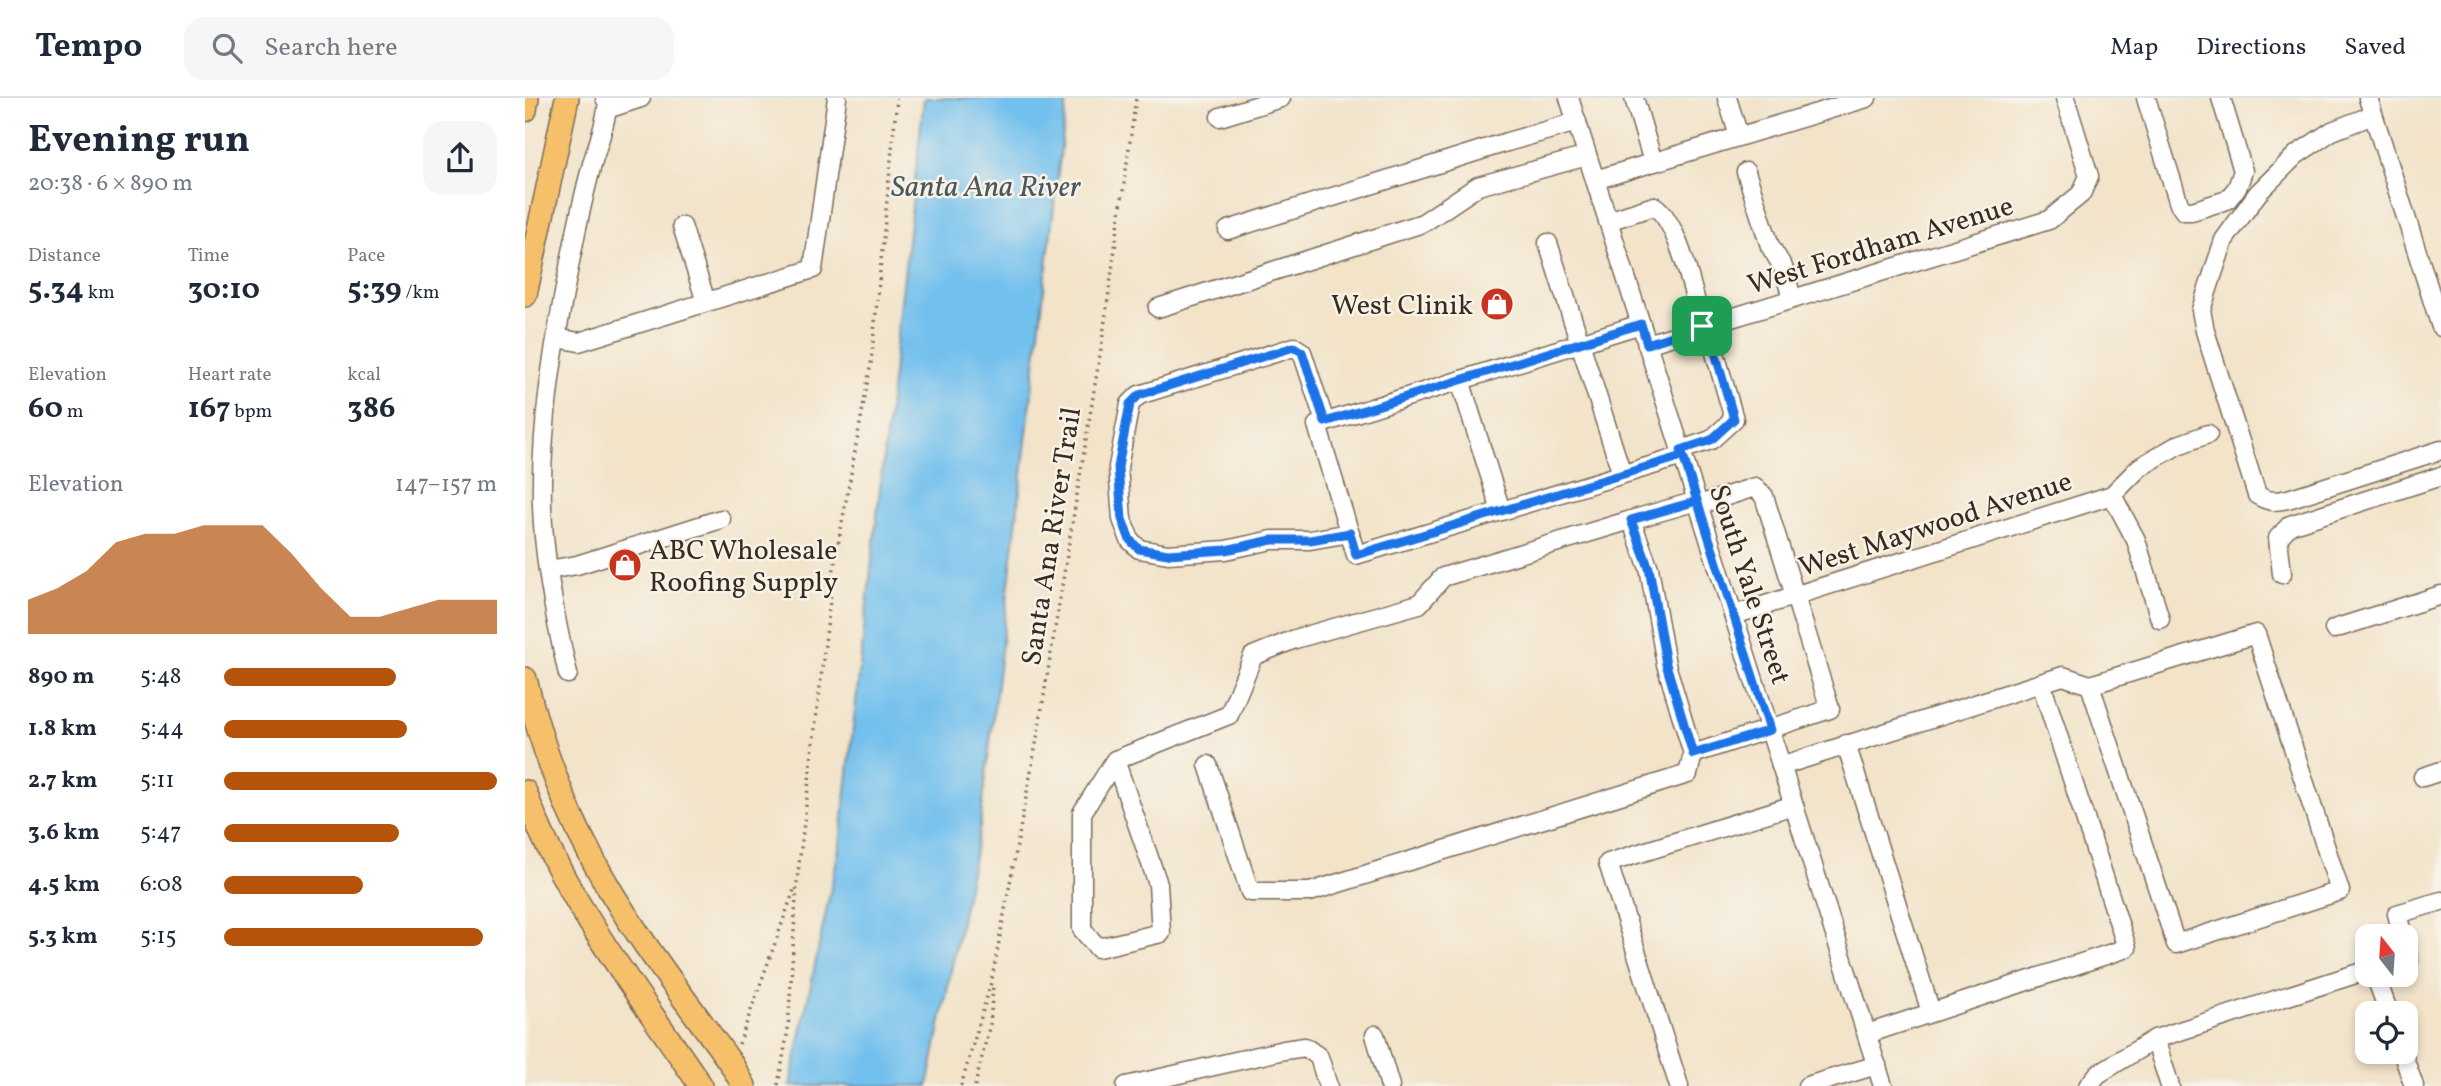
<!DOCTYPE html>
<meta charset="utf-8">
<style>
body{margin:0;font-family:Vollkorn,serif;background:#f6f6f7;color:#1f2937;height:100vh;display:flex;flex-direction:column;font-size:26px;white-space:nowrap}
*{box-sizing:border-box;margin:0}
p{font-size:23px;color:#747a83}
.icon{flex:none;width:38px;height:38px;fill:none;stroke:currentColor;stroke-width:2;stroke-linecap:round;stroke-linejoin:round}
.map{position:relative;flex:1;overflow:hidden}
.side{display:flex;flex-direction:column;background:#fff;width:525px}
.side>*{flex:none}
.needle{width:46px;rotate:343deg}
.fabs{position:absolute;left:1830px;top:826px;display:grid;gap:14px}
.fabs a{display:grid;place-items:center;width:63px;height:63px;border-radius:14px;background:#fff;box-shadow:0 4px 10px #0003;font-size:35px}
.pin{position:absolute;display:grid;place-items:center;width:60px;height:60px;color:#fff;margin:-30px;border-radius:14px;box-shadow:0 4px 10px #0006}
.round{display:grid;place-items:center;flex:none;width:74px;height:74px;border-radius:21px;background:#f6f6f7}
.overview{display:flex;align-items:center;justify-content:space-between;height:119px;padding:0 28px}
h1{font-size:38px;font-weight:700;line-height:52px}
.figures{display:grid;grid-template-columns:repeat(3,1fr);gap:10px;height:119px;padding:7px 28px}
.figures div{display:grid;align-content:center}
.figures b{font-size:30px;font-weight:700}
.figures small{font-size:19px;font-weight:400}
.figures p{font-size:19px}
.chart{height:196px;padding:14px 28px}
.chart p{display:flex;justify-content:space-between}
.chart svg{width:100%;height:126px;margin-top:7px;fill:#b45309;opacity:.7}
ul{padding:0 28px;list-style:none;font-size:23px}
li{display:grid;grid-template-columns:112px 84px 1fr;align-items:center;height:52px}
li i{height:18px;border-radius:9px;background:#b45309}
header{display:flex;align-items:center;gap:42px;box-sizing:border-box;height:98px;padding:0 35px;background:#fff;border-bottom:2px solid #e0e1e3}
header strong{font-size:33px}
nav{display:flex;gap:38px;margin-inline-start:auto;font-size:24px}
.search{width:490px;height:63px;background:#f6f6f7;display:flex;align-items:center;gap:18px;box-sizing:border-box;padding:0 24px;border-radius:21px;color:#747a83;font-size:26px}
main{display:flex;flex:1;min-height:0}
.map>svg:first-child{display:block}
</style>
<header>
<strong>Tempo</strong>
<div class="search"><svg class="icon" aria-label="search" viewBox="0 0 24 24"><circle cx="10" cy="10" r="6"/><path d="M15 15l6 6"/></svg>Search here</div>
<nav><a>Map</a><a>Directions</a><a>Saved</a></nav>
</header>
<main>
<section class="side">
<div class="overview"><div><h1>Evening run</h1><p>20:38 · 6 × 890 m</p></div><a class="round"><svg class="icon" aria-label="share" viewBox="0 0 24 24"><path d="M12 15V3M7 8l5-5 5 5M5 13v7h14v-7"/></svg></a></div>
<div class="figures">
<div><p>Distance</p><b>5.34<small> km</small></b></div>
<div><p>Time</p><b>30:10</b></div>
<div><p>Pace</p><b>5:39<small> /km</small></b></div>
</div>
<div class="figures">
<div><p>Elevation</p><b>60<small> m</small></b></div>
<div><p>Heart rate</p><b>167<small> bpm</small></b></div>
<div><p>kcal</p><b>386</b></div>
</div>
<div class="chart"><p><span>Elevation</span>147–157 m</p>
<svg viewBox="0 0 160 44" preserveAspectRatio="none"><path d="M0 44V32L10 28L20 22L30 12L40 9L50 9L60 6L70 6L80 6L90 16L100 28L110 38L120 38L130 35L140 32L150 32L160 32V44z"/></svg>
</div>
<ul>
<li><b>890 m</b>5:48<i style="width:63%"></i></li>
<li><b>1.8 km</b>5:44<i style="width:67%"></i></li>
<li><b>2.7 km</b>5:11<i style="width:100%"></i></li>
<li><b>3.6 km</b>5:47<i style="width:64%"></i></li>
<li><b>4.5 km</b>6:08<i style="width:51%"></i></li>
<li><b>5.3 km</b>5:15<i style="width:95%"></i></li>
</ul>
</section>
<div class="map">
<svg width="1916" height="988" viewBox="0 0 1916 988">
<rect width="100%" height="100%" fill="#f7f3e8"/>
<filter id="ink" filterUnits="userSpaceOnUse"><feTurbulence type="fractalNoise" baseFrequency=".0143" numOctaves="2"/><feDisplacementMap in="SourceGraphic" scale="14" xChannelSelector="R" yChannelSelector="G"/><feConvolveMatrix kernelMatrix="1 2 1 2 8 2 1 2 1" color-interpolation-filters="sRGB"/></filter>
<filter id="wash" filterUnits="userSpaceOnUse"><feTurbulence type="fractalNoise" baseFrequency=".00686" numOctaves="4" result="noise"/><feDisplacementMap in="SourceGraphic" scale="28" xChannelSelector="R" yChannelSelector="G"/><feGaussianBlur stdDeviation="1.57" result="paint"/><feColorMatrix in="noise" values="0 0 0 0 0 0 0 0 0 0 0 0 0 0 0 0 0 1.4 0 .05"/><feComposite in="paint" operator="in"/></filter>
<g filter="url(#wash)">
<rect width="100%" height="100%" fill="#f2e3c9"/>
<path fill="#72c0ed" stroke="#567586" stroke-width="2" d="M 399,0 L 542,0 L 455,728 L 403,988 L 265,988 L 315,746 Z"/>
</g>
<g filter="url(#ink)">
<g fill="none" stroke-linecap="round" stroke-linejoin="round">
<defs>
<g id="minor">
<path d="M 1044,0 L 1358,988"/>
<path d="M 1109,0 L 1128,64"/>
<path d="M 1202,0 L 1214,38"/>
<path d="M 1621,0 L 1654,106 L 1659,113 L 1667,113 L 1702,102 L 1712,90 L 1718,73 L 1696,0"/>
<path d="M 1843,0 L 1916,229"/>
<path d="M 82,11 L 116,0"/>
<path d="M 1848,17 L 1807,33 L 1771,57 L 1733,95 L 1699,142 L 1676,212 L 1680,233 L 1732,397 C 1743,404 1750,404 1763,401 L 1916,352"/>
<path d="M 695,19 L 756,0"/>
<path d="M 1221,74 L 1245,148 L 1258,169 L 1267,200"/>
<path d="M 1070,82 L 1342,0"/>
<path d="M 1083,123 L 1129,108 C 1154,123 1169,199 1177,228"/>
<path d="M 157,128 L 181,204"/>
<path d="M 703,132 L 982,44 L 1052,24"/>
<path d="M 1023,145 L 1097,376"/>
<path d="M 633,210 L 898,125 L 953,88 L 1062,58"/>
<path d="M 1116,226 L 792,327 L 831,457 L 1158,358"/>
<path d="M 32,240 L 54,244 L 288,171 L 312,0"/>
<path d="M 1122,246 L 1524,122 L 1556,96 L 1564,78 L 1540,0"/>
<path d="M 935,282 L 976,413"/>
<path d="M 800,324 L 777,254 L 769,249 L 614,297 L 605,306 L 593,369 L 597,421 L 605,442 L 614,451 L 643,456 L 701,452 L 747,442 L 785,442 L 825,435"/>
<path d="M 1156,352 L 1186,342 L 1209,321 L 1182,227"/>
<path d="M 1587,397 L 1611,442 L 1635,521"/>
<path d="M 1172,403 L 1106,422 L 1124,470 L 1141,566 L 1168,656 L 1305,611 L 1239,398 L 1230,389 L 1174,407"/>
<path d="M 23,472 L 52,467 L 196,421"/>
<path d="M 1757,476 L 1753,440 L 1765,427 L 1916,378"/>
<path d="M 1209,517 L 1587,397 L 1615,369 L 1653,347 L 1683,336"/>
<path d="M 1809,531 L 1916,497"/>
<path d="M 43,576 C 30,521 19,465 17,408 C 15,325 30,240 46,159 C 52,128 59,96 67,66 C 73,45 81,26 83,4 L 80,0"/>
<path d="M 1516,585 L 1538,578 L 1565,587 L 1731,536 L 1815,793 L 1651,846 L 1565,587"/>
<path d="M 1321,646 L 1406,914"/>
<path d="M 590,662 L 633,786 L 636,835 L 573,850 L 557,831 L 557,715 L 590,662 L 704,617 L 728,558 L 770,541 L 894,506 L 918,479 L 1106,422"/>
<path d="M 683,667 L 725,794 L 785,794 L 1163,676 L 1168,656"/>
<path d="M 1256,668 L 1516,585 L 1602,850 L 1342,936"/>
<path d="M 1898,679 L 1916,673"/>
<path d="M 1878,838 L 1872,816 L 1916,803"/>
<path d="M 1881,851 L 1884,862"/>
<path d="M 1850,877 L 1864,915"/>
<path d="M 850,937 L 865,988"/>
<path d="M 1877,954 L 1889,988"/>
<path d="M 601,988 L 759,952 L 780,949 L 794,959 L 803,988"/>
<path d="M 1154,988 L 1083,765 L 1269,707"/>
<path d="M 1282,988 L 1352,967"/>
<path d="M 1563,988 L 1573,976 L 1630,941"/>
<path d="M 1645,988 L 1630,941 L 1843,872"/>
</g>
<g id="major">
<path d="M 0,12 L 2,0"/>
<path d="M 0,197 L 42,0"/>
<path d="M 0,581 C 15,643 37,704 67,760 C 106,834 159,899 207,967 L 219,988"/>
<path d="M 0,694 C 38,801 113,894 176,988"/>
</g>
</defs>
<use href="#minor" stroke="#7b6b5a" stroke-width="21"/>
<use href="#major" stroke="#7b6b5a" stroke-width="26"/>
<g stroke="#7b6b5a" stroke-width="3.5" stroke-dasharray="2 5" stroke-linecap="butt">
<path d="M 214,946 L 270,789"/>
<path d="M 253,987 L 263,932 L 272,784 L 309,469 L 346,265 L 372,0"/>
<path d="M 436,988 L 467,881 L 511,646 L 577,244 L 611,0"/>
<path d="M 450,988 L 465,926 L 468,887"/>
</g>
<use href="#minor" stroke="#fff" stroke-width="18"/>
<use href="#major" stroke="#f6c06b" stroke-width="23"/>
</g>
</g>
<g fill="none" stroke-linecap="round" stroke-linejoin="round" filter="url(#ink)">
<defs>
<path id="route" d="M 1177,228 L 1122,246 L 1116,226 L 800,324 L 777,254 L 769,249 L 614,297 L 605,306 L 593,369 L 597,421 L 605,442 L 614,451 L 643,456 L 701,452 L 747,442 L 785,442 L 825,435 L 831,457 L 1158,358 L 1172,403 L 1106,422 L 1124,470 L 1141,566 L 1168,656 L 1245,632 L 1158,358 L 1156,352 L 1186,342 L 1209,321 L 1182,226 L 1177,228"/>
</defs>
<use href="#route" stroke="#fff" stroke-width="14"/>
<use href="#route" stroke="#1a73e8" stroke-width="9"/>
</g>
<defs>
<symbol id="shop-disc" viewBox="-11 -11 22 22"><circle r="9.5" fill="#c8321e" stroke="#f7f3e8"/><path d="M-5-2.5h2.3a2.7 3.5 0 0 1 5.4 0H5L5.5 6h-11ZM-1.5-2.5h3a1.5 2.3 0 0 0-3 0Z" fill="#fff"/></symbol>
</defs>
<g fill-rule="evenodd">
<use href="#shop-disc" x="953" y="187" width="38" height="38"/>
<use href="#shop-disc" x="81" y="448" width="38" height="38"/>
</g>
<g text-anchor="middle" stroke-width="5" stroke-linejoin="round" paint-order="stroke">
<g font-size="28" fill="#3b2a1e" stroke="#f7f3e8">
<text transform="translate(1355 146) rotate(-17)" y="10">West Fordham Avenue</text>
<text transform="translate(1410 425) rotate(-18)" y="10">West Maywood Avenue</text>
<text transform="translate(525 438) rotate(-81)" y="10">Santa Ana River Trail</text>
<text transform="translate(1226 486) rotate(72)" y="10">South Yale Street</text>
</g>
<g font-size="28" fill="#3b2a1e" stroke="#f7f3e8" text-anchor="end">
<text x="948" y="216">West Clinik</text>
<text x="124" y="461" text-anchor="start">ABC Wholesale<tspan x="124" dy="32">Roofing Supply</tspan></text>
</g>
<g font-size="30" font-style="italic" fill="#4c575c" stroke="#f7f3e8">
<text x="461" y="98">Santa Ana River</text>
</g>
</g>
</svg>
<div class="fabs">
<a><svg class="needle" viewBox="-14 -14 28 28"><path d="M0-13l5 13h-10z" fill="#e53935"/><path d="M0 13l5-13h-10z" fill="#747a83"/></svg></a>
<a><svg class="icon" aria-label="locate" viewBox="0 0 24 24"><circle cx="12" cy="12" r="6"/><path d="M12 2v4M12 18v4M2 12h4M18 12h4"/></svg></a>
</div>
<div class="pin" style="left:1177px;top:228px;background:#1e9e55"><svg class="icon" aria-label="arrive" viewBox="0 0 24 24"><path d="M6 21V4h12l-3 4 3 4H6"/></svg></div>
</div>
</main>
